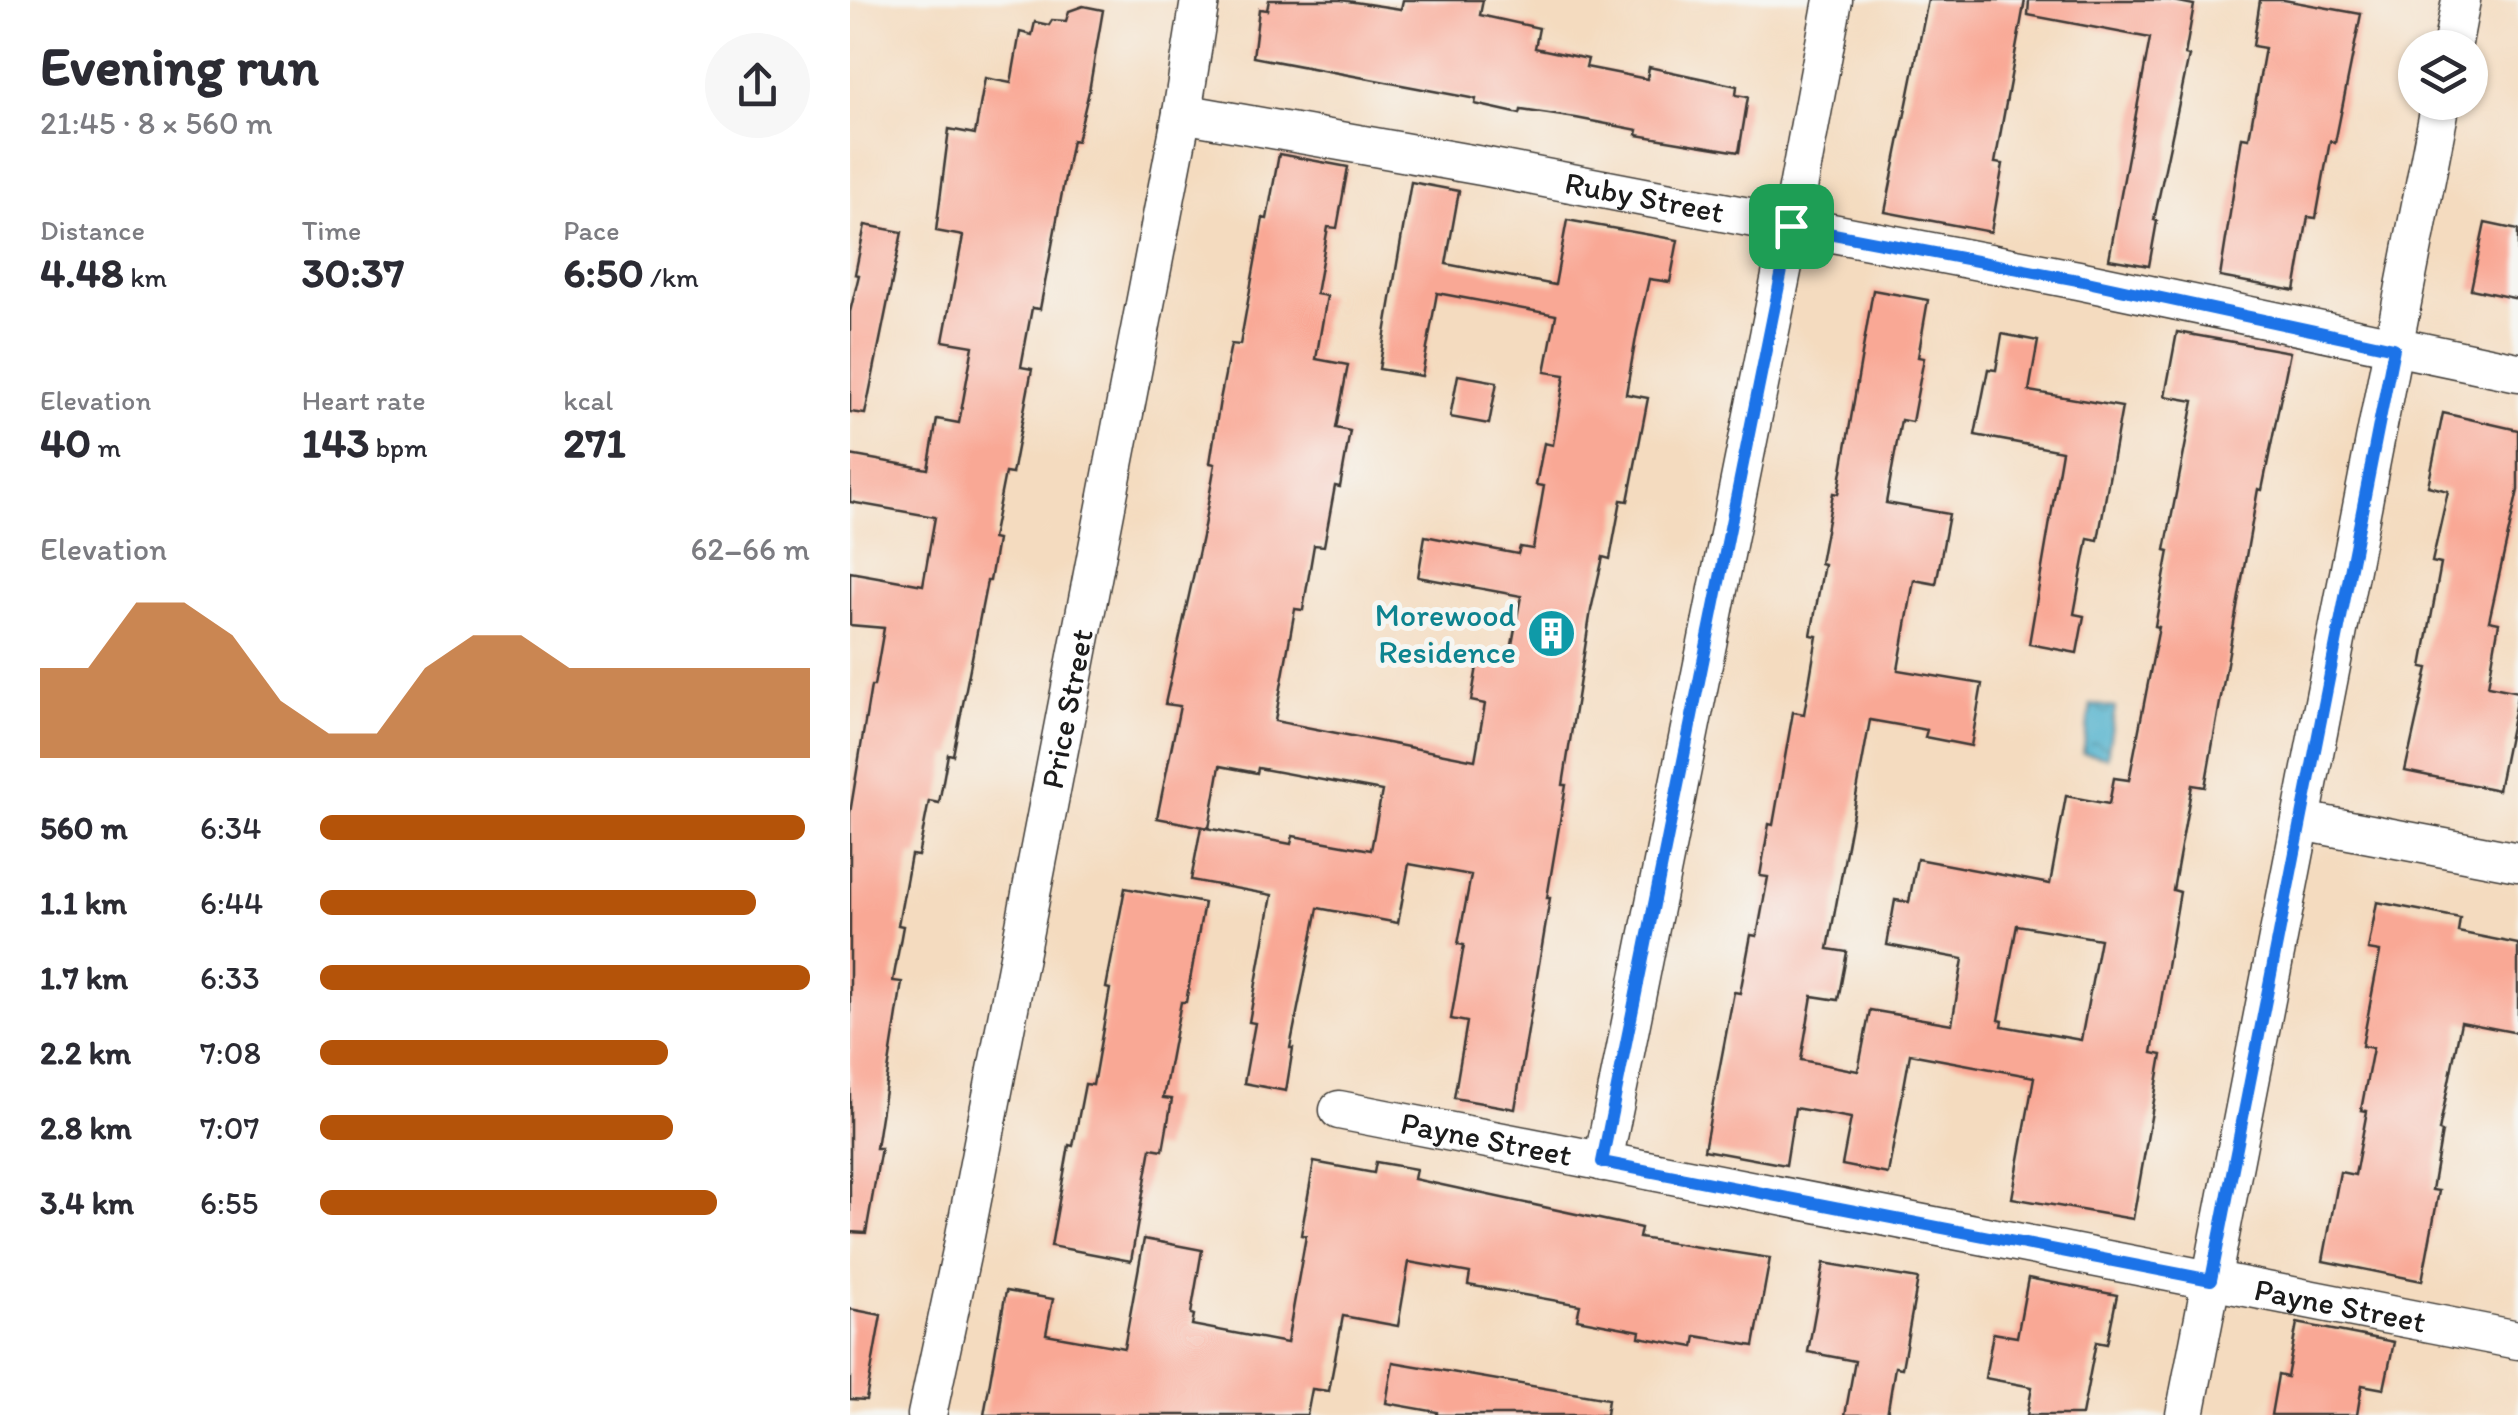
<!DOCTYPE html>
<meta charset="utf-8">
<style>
body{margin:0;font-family:Itim,sans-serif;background:#f7f7f7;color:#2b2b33;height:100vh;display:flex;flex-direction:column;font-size:38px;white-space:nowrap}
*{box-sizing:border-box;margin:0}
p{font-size:32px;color:#7c7c81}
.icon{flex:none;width:55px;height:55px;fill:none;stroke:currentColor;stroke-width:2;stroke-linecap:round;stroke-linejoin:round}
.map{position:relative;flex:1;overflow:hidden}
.drawer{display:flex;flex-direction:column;background:#fff;width:850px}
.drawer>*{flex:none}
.buttons{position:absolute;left:1548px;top:30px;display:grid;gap:20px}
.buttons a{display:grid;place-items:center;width:90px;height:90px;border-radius:50%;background:#fff;box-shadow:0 2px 8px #0004;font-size:50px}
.pin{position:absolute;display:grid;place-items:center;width:85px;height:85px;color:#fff;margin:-42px;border-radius:20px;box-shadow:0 5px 15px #0006}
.round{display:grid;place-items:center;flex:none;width:105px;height:105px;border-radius:52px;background:#f7f7f7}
.summary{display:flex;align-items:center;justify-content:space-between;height:170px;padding:0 40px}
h1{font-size:55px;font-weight:700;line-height:75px}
.figures{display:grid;grid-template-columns:repeat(3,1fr);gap:15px;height:170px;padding:10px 40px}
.figures div{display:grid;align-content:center}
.figures b{font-size:42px;font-weight:700}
.figures small{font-size:28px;font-weight:400}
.figures p{font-size:28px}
.chart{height:280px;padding:20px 40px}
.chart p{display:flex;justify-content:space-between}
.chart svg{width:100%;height:180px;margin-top:10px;fill:#b45309;opacity:.7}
ul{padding:0 40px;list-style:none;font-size:32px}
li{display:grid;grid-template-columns:160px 120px 1fr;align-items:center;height:75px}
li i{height:25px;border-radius:12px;background:#b45309}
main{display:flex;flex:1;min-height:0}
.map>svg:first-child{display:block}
</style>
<main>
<section class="drawer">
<div class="summary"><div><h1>Evening run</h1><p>21:45 · 8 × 560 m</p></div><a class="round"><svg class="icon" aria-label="share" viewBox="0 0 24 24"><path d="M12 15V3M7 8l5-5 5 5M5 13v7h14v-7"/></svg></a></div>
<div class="figures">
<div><p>Distance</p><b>4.48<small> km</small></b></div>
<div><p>Time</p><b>30:37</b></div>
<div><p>Pace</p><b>6:50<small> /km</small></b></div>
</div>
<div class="figures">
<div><p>Elevation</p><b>40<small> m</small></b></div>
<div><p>Heart rate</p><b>143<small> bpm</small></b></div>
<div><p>kcal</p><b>271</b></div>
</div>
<div class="chart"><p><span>Elevation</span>62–66 m</p>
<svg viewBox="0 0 160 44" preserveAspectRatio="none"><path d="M0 44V22L10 22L20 6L30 6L40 14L50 30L60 38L70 38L80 22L90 14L100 14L110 22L120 22L130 22L140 22L150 22L160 22V44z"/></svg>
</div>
<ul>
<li><b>560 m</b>6:34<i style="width:99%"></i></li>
<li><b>1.1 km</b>6:44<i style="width:89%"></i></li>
<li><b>1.7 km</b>6:33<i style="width:100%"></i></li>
<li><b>2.2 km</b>7:08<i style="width:71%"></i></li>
<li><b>2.8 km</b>7:07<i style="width:72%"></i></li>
<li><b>3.4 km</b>6:55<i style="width:81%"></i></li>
</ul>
</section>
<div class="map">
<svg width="1668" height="1415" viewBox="0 0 1668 1415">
<defs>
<pattern id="water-ripples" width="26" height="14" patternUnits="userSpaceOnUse" patternTransform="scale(2.5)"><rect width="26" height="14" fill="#4cafcb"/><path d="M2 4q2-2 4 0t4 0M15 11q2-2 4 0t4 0" fill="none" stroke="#3e8ea4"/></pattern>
</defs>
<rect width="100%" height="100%" fill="#f6f6f2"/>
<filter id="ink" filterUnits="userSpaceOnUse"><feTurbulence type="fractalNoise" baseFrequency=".01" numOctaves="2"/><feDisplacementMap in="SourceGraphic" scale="20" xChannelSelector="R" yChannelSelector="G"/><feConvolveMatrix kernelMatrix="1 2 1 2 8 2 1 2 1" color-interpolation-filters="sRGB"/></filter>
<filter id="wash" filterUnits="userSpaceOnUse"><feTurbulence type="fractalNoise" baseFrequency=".0048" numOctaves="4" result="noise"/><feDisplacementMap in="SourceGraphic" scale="40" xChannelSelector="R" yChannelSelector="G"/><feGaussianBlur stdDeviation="2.25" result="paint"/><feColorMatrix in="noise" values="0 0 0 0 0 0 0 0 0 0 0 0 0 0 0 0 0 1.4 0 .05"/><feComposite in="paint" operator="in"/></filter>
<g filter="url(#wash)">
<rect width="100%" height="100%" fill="#f4dbbf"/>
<path fill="url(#water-ripples)" stroke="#346674" stroke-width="2.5" d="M 1241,704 L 1265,708 L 1257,757 L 1233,753 Z"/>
<g id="blocks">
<g fill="#f9a895" fill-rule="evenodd">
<path d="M 419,0 L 491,0 L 551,9 L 553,0 L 633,0 L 630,15 L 689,28 L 685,48 L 738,59 L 736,67 L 797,79 L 799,67 L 887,86 L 886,95 L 898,97 L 889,152 L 787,135 L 788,130 L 726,118 L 671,110 L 670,114 L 625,104 L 626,99 L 403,57 L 409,9 L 417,10 Z"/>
<path d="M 1078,0 L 1175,0 L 1145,163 L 1153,164 L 1141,232 L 1035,212 Z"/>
<path d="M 1179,0 L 1319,0 L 1344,5 L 1335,55 L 1339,56 L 1304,220 L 1307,221 L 1299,266 L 1259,259 L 1300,38 L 1178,15 Z"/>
<path d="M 1410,0 L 1434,0 L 1511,14 L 1485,143 L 1480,141 L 1466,218 L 1458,217 L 1445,291 L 1370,277 L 1392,137 L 1399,138 L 1415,48 L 1403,46 Z"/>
<path d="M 233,6 L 253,10 L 239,91 L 227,141 L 222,140 L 190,309 L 182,308 L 171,367 L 182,369 L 162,474 L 155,473 L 142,539 L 147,540 L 140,581 L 137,581 L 103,755 L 98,754 L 89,803 L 79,801 L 68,856 L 61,855 L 48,925 L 53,926 L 43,981 L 52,982 L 26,1148 L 31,1148 L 16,1233 L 0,1232 L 0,813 L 21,686 L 24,686 L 34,628 L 0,625 L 0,572 L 73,585 L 85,517 L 0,502 L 0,455 L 78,469 L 87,419 L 109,423 L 123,346 L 93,341 L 113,236 L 86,231 L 99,129 L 125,134 L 135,78 L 161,83 L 170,32 L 182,35 L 185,22 L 199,25 L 202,20 L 216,21 L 219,11 Z"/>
<path d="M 429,154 L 498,167 L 487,228 L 478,227 L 466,294 L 477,296 L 466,359 L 498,365 L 486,428 L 500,431 L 490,487 L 485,486 L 474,546 L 464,545 L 453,610 L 445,609 L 425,721 L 625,760 L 635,704 L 621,701 L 629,655 L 659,661 L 671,596 L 568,577 L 575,536 L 668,554 L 670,547 L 683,549 L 694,486 L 686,485 L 694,443 L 703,445 L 715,375 L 695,372 L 706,315 L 587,293 L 572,376 L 529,369 L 561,182 L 609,191 L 596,264 L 705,285 L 717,220 L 828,240 L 820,282 L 799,279 L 787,332 L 776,394 L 798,398 L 778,501 L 771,500 L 760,559 L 753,557 L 741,610 L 713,785 L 716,785 L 697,898 L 700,898 L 665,1109 L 604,1098 L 617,1022 L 601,1019 L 614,945 L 608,944 L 621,875 L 559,864 L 548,923 L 468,908 L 440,1048 L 443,1048 L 436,1091 L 394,1083 L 405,1023 L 399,1022 L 422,895 L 341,880 L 351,827 L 441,844 L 443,836 L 521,850 L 532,791 L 408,768 L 407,773 L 370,766 L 359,828 L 307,818 L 330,706 L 315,704 L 353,532 L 365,464 L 360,463 L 370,400 L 381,344 L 390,345 L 413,218 L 417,219 Z"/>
<path d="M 1635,223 L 1668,230 L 1668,299 L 1621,289 Z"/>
<path d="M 15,225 L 52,232 L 15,414 L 0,412 L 0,312 L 9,275 L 5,274 Z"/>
<path d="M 1023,290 L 1078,300 L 1068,357 L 1074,358 L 1062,422 L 1051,420 L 1036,503 L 1099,514 L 1086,584 L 1064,580 L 1048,670 L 1132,684 L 1121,746 L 1075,737 L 1077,730 L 1020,720 L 978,949 L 997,952 L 988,1000 L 962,996 L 951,1060 L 1008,1071 L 1020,1010 L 1102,1024 L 1113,959 L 1037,945 L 1045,900 L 1059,902 L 1067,859 L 1200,884 L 1216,796 L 1259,804 L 1264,778 L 1279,780 L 1309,627 L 1305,626 L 1319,551 L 1315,550 L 1344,401 L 1315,396 L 1327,332 L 1440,352 L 1412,490 L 1408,489 L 1355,787 L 1342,785 L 1323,890 L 1330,892 L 1302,1053 L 1312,1055 L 1283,1219 L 1162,1198 L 1184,1077 L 1060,1054 L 1038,1174 L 992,1165 L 1001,1118 L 945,1108 L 936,1165 L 854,1150 L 884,992 L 890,993 L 901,935 L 907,936 L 918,877 L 910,876 L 919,824 L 923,825 L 943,712 L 954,714 L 967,636 L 961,635 L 974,564 L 970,563 L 983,493 L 988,494 ZM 1167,925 L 1250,939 L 1231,1040 L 1152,1026 L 1153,1021 L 1149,1020 Z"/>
<path d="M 1152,334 L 1188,341 L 1179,391 L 1272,407 L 1248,540 L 1238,538 L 1224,614 L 1234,616 L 1227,653 L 1179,644 L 1212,451 L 1125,435 L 1138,369 L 1146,370 Z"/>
<path d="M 608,375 L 647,382 L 639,424 L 600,417 Z"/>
<path d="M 1593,413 L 1668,430 L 1668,490 L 1639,621 L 1649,623 L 1638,686 L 1668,692 L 1648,790 L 1555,771 L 1578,668 L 1572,667 L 1591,564 L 1582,562 L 1598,491 L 1578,486 Z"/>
<path d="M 275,888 L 354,903 L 336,1002 L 331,1002 L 313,1098 L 322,1099 L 313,1150 L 301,1148 L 281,1261 L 201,1246 L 219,1145 L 223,1146 L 235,1084 L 243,1085 L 260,989 L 256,988 Z"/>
<path d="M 1527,902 L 1610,918 L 1608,932 L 1668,944 L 1668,1033 L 1611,1022 L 1589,1131 L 1592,1132 L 1582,1190 L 1589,1191 L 1572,1281 L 1473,1261 L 1490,1172 L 1505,1175 L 1517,1111 L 1511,1110 L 1523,1048 L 1512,1046 L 1530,952 L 1518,950 Z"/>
<path d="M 464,1162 L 524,1173 L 526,1162 L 566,1169 L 564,1179 L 791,1228 L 789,1238 L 920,1258 L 904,1346 L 846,1336 L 844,1347 L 789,1337 L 790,1331 L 727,1319 L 730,1305 L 618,1285 L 620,1273 L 559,1262 L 548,1326 L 493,1316 L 479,1391 L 462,1389 L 457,1415 L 134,1415 L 156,1291 L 203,1299 L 196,1334 L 274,1348 L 294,1239 L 352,1250 L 341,1314 L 344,1315 L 342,1325 L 437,1343 L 456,1236 L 451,1235 Z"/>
<path d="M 974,1263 L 1068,1279 L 1052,1368 L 1045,1367 L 1037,1415 L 995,1415 L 1005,1361 L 958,1352 Z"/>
<path d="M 1178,1278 L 1267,1295 L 1257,1344 L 1246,1342 L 1232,1415 L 1177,1415 L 1182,1387 L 1135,1378 L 1143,1333 L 1167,1337 Z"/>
<path d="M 0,1309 L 31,1315 L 16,1400 L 0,1399 Z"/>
<path d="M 1447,1323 L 1544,1342 L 1534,1389 L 1512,1385 L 1507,1415 L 1421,1415 L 1428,1375 L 1437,1377 Z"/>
<path d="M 543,1362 L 758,1399 L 756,1415 L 587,1415 L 587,1412 L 536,1403 Z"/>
</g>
</g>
</g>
<g filter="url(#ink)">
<use href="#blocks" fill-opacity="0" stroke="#3c3934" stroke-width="2.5"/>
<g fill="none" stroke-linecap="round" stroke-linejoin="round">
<defs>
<g id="street">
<path d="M 1602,48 L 1611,0"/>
<path id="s1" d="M 332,113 L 632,166 L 1228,280 L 1668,372"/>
<path d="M 1452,821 L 1668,862"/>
<path id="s2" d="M 489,1110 L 1668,1340"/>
<path d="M 753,1162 L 941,226 L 983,0"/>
<path id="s3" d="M 77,1415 L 113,1246 L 332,113 L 350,0"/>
<path d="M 1335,1415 L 1591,102"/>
</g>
</defs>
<use href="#street" stroke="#3c3934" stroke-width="41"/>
<use href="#street" stroke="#fff" stroke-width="38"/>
</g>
</g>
<g fill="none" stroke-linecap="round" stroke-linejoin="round" filter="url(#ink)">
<defs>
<path id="route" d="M 941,226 L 1228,280 L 1544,348 L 1361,1280 L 752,1162 Z"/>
</defs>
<use href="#route" stroke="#fff" stroke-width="20"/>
<use href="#route" stroke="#1a73e8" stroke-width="12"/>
</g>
<defs>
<symbol id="building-disc" viewBox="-11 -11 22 22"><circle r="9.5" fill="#0f9aa8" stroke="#f6f6f2"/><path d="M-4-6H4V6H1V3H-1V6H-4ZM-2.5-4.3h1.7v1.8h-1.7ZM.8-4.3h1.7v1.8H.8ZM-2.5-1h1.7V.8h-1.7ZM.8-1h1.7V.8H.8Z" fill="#fff"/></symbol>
</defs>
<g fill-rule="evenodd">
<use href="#building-disc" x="674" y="606" width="55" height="55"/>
</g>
<g text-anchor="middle" stroke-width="10" stroke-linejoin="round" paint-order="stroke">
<g font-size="32" fill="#1c1c1c" stroke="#f6f6f2">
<text dy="11" stroke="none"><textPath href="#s1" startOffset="470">Ruby Street</textPath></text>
<text dy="11" stroke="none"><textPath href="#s3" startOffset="720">Price Street</textPath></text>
<text dy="11" stroke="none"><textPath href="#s2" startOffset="150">Payne Street</textPath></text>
<text dy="11" stroke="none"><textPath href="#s2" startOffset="1020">Payne Street</textPath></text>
</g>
<g font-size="32" fill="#0d838f" stroke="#f6f6f2" text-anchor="end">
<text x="666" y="626">Morewood<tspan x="666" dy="37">Residence</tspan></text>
</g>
</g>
</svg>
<div class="buttons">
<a><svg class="icon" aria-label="layers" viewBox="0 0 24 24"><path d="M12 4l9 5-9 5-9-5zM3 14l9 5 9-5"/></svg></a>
</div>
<div class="pin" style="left:941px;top:226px;background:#1e9e55"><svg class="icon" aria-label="arrive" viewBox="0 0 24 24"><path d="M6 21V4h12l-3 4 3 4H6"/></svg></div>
</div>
</main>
